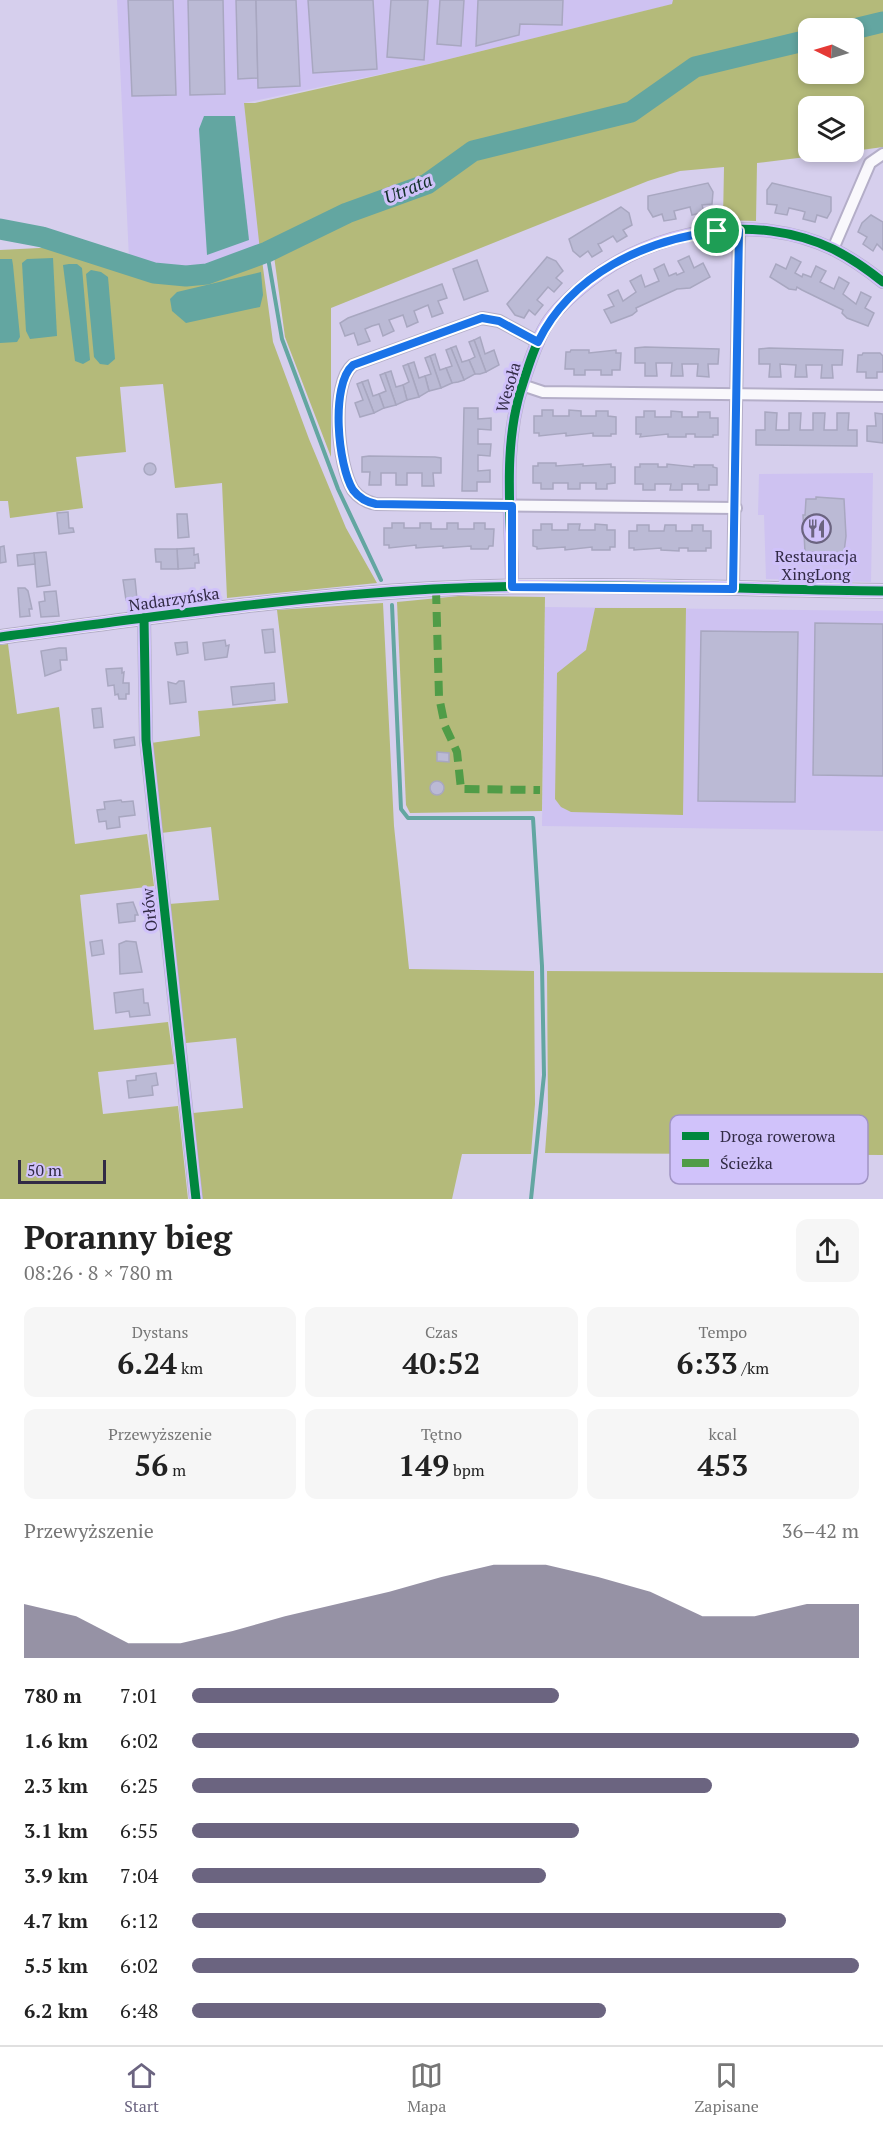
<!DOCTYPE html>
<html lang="pl">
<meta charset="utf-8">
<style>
body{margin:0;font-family:"PT Serif",serif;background:#f6f6f6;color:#222;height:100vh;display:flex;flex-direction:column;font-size:22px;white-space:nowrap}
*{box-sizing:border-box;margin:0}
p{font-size:20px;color:#767676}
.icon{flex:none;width:33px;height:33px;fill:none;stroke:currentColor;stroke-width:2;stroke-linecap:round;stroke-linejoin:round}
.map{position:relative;height:1199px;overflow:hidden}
.details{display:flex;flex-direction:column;background:#fff;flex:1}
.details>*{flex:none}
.needle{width:39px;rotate:275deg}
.fabs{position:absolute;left:798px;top:18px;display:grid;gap:12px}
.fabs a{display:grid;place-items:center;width:66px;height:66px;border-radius:12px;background:#fff;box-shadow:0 3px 9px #0003;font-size:30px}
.scale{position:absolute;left:18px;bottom:15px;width:88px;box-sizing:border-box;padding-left:6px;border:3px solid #312a45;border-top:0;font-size:16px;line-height:21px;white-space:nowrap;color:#312a45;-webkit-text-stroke:4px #d0c2fa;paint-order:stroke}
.pin{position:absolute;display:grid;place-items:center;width:51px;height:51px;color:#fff;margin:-26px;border:3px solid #fff;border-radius:50%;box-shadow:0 2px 6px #0007}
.round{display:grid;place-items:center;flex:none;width:63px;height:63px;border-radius:12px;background:#f6f6f6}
.summary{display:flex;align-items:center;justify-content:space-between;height:102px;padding:0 24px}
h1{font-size:33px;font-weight:800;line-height:45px}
.figures{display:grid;grid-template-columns:repeat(3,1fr);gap:9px;height:102px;padding:6px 24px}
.figures div{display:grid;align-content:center;border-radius:12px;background:#f6f6f6;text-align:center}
.figures b{font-size:30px;font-weight:800}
.figures small{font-size:16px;font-weight:400}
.figures p{font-size:16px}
.chart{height:168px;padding:12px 24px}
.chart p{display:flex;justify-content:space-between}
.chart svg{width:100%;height:108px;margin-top:6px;fill:#6b6480;opacity:.7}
ul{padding:0 24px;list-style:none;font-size:20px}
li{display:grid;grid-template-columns:96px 72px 1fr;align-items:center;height:45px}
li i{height:15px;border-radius:8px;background:#6b6480}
.tab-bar{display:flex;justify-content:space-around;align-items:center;height:84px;border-top:2px solid #e0e0e0;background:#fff;font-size:16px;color:#767676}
.tab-bar a{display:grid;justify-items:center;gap:3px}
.tab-bar .selected{color:#6b6480}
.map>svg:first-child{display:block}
</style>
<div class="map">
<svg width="883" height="1199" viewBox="0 0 883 1199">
<rect width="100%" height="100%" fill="#d6cfed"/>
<g fill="#cec2f1">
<path d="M 117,0 L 673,0 L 673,4 L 429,64 L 244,103 L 260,244 L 198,270 L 158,267 L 129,259 Z"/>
<path d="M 873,473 L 871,582 L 766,579 L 764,515 L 758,515 L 759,474 Z"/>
<path d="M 545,607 L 883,611 L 883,831 L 542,826 Z"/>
</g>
<g fill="#b4ba7a" fill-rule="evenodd">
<path d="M 673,0 L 883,0 L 883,147 L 854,151 L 854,106 L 808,106 L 808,152 L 846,152 L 757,163 L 756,221 L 723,220 L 724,167 L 680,171 L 648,181 L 331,308 L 331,457 L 285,337 L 274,256 L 262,260 L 273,342 L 309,439 L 346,528 L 377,583 L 227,598 L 222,483 L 175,488 L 163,384 L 120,387 L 126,452 L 76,457 L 83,508 L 10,518 L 8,501 L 0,501 L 0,250 L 59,247 L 154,277 L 198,282 L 223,276 L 261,260 L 244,103 L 255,103 L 429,64 L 672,4 ZM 808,28 L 854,28 L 854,74 L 808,74 Z"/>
<path d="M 459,596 L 545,597 L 542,811 L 410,813 L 406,805 L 397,602 Z"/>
<path d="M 383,603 L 394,826 L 409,969 L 534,971 L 535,1104 L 531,1154 L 462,1154 L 452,1199 L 202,1199 L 193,1113 L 243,1108 L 236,1038 L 186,1043 L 169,904 L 219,900 L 211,827 L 161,833 L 151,743 L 200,736 L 198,711 L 288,703 L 277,610 Z"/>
<path d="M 595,608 L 686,608 L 683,815 L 571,812 L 561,807 L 555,799 L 557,673 L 586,650 Z"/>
<path d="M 8,644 L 17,714 L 59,707 L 75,844 L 147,834 L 154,886 L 80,895 L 94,1030 L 168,1022 L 174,1064 L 98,1072 L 103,1114 L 178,1106 L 188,1199 L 0,1199 L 0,645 Z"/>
<path d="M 547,971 L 883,973 L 883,1155 L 545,1153 L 548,1112 Z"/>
</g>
<g fill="#63a6a1">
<path d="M 204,116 L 235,116 L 249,240 L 207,255 L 199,129 Z"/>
<path d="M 53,258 L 57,336 L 30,339 L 26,331 L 22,263 L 27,259 Z"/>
<path d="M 0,259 L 12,259 L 13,265 L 20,337 L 17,342 L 0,343 Z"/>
<path d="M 69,264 L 77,264 L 82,268 L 90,360 L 83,364 L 75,361 L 63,265 Z"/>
<path d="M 91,270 L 101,272 L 108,277 L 115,359 L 108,365 L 100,364 L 94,357 L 86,274 Z"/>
<path d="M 261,272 L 263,295 L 260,307 L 186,323 L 172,311 L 170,299 L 177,292 Z"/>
</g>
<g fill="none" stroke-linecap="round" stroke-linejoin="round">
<g stroke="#63a6a1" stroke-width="4">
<path d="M 267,252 L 282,339 L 338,489 L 381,580"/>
<path d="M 392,605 L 401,809 L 408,818 L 533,818 L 542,966 L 544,1075 L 531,1199"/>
</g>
<g stroke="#63a6a1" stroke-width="21">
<path d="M 854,29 L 883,22"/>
<path d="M 0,229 L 42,237 L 154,273 L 186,276 L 207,274 L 267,252 L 347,213 L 427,184 L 473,151 L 631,112 L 695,67 L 808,40"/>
</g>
</g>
<g fill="#bbbad5" stroke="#a8a7c0" stroke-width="1.5">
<path d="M 128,0 L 173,0 L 176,95 L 132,96 Z"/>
<path d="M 188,0 L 223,0 L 225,94 L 190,95 Z"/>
<path d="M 236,0 L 256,0 L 258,78 L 238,79 Z"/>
<path d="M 256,0 L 296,0 L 300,86 L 258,88 Z"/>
<path d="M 308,0 L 373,0 L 377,69 L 313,73 Z"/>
<path d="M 391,0 L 428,0 L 424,60 L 387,57 Z"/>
<path d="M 440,0 L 464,0 L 461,46 L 437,44 Z"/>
<path d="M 478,0 L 563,0 L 562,25 L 520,24 L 519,35 L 476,46 Z"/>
<path d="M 708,183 L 713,192 L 712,204 L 702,205 L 704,212 L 692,215 L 690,207 L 674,211 L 676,219 L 664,221 L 662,214 L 653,217 L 648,209 L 648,196 Z"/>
<path d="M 772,183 L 831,197 L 831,211 L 827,218 L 817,215 L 815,222 L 803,219 L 805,212 L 802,211 L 789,208 L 787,215 L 775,213 L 777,205 L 767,204 L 767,190 Z"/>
<path d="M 621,207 L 629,213 L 632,225 L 623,230 L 627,236 L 617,242 L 613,236 L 601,243 L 598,244 L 602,251 L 592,257 L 588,251 L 580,257 L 573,251 L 569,239 Z"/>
<path d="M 871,215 L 883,222 L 883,250 L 877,244 L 873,251 L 863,244 L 867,237 L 858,232 L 862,223 Z"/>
<path d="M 689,256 L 694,268 L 703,263 L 710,277 L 690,288 L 677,289 L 636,308 L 637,311 L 632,315 L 611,323 L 604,310 L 614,306 L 608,295 L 618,290 L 623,301 L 636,292 L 630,281 L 641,275 L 645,287 L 659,281 L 654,269 L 664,264 L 669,276 L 676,273 L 677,275 L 684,272 L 678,261 Z"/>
<path d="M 547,257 L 556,261 L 563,271 L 556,278 L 562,283 L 554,292 L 548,287 L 537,300 L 543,305 L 535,315 L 529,310 L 524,318 L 515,315 L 507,304 Z"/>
<path d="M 791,257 L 801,262 L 795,273 L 802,277 L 803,274 L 811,277 L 816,266 L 826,271 L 820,282 L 834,289 L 839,277 L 849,283 L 843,294 L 856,304 L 861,292 L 871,297 L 865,308 L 874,313 L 868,326 L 847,318 L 842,313 L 843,310 L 802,290 L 797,287 L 796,290 L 789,289 L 770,277 L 776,264 L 786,269 Z"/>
<path d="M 477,260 L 488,291 L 464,300 L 453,269 Z"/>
<path d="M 442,284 L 447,298 L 438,301 L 443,313 L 432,317 L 428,305 L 414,311 L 418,322 L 407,327 L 403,315 L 389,320 L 394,331 L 383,336 L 379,324 L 372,326 L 365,329 L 370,341 L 358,345 L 354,333 L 345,336 L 340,323 L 348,318 Z"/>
<path d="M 480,337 L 485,354 L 494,350 L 499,365 L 486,372 L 474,340 Z"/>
<path d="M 474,340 L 486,372 L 480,374 L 475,374 L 469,360 L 475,357 L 469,342 Z"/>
<path d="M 456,346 L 462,362 L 469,360 L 475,374 L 464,380 L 451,348 Z"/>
<path d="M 645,347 L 719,349 L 718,364 L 708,364 L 709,377 L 697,376 L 698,364 L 682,364 L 683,376 L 671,376 L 672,363 L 656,363 L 657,376 L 645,376 L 645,363 L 635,363 L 635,348 Z"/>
<path d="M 451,348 L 464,380 L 458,382 L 452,383 L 446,368 L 452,366 L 446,350 Z"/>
<path d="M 769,348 L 843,350 L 842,365 L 832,365 L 833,378 L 821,378 L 822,365 L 806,365 L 807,377 L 795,377 L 796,365 L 780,364 L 781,377 L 769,377 L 770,364 L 759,364 L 759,349 Z"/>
<path d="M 571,350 L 589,350 L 589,353 L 616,350 L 616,353 L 621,353 L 620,370 L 612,370 L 612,375 L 601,375 L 601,370 L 585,370 L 585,375 L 574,375 L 574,369 L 565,369 L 566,352 L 570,352 Z"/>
<path d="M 863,353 L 880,353 L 883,356 L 883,372 L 877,372 L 877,378 L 866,378 L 866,372 L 857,372 L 858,355 L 862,355 Z"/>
<path d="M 435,354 L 440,370 L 446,368 L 452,383 L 441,388 L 430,356 Z"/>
<path d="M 430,356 L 441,388 L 429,391 L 425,376 L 431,374 L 425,358 Z"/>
<path d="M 414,362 L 419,378 L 425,376 L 429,391 L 419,397 L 408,364 Z"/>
<path d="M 408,364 L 419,397 L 407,400 L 403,385 L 409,382 L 403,366 Z"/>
<path d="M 391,371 L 396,387 L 403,385 L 407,400 L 396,405 L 385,373 Z"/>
<path d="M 385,373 L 396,405 L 384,408 L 379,394 L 386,391 L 380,375 Z"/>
<path d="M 368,380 L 373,396 L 379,394 L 384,408 L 374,413 L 362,382 Z"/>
<path d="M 362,382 L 374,413 L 360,417 L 355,403 L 363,400 L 357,384 Z"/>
<path d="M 464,408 L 478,408 L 478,419 L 491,418 L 491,430 L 478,429 L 478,444 L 491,444 L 490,456 L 478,455 L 478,471 L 490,470 L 490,482 L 477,482 L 477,491 L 462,491 Z"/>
<path d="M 542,410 L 553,410 L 553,416 L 569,416 L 569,410 L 581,411 L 581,416 L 596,416 L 596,411 L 608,411 L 608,416 L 616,417 L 616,434 L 611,434 L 611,436 L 593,436 L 593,433 L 566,436 L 566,433 L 539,436 L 539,433 L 534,433 L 534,416 L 542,416 Z"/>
<path d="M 644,411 L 655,411 L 655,417 L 671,417 L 671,411 L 682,412 L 682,417 L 698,417 L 698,412 L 710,412 L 710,418 L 718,418 L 718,435 L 713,435 L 713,437 L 695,437 L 695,434 L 686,434 L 686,437 L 668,437 L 668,434 L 640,437 L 641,434 L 636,434 L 636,417 L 644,417 Z"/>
<path d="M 765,412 L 777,413 L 776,430 L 789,430 L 789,413 L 801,413 L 800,430 L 813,430 L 813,413 L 825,413 L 824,430 L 837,430 L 837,413 L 849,413 L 848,430 L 857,430 L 857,446 L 756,445 L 756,430 L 765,430 Z"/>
<path d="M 875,413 L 883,414 L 883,443 L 867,441 L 867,426 L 876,426 Z"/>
<path d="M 369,456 L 435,457 L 441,458 L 441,473 L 433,473 L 434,486 L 422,486 L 422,473 L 407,473 L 407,485 L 396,485 L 396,473 L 381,473 L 381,485 L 369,485 L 370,472 L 362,472 L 362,457 Z"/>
<circle cx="150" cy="469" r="6"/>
<path d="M 538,463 L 556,463 L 556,466 L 583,464 L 583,466 L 611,464 L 611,467 L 615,467 L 615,483 L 607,484 L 607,489 L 596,489 L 596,483 L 580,483 L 580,489 L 568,489 L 568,483 L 553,483 L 553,489 L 541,489 L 541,483 L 533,483 L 533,466 L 538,466 Z"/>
<path d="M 640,464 L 658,464 L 658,467 L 667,467 L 667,464 L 694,467 L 694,465 L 713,465 L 713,467 L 717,468 L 717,485 L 709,485 L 709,490 L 698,490 L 698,484 L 682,484 L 682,490 L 670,490 L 671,484 L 655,484 L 655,490 L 643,490 L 643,484 L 635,484 L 635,467 L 640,467 Z"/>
<path d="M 816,497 L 844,499 L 846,536 L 844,552 L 816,555 L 816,552 L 805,552 L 803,515 L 805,515 L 806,499 L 816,499 Z"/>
<path d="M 68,512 L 69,528 L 73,528 L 74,532 L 59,534 L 57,513 Z"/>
<path d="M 177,514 L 187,514 L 189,537 L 178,538 Z"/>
<path d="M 392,523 L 404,523 L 404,528 L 420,528 L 420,523 L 431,523 L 431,529 L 447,529 L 447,523 L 458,523 L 458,529 L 474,529 L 474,523 L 485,523 L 485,529 L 494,529 L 493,546 L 489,546 L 488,549 L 471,549 L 471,546 L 443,548 L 443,546 L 416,548 L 416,545 L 389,548 L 389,545 L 384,545 L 384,528 L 392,528 Z"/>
<path d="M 541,524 L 552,524 L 552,530 L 568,530 L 568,524 L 580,524 L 579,530 L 595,530 L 595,524 L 607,525 L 607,530 L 615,530 L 615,547 L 610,547 L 610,550 L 592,550 L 592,547 L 565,550 L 565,547 L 537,549 L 537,547 L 533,546 L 533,530 L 541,530 Z"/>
<path d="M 637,525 L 649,525 L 649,531 L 664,531 L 665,525 L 676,525 L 676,531 L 692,531 L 692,525 L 703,525 L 703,531 L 711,531 L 711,548 L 706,548 L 706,551 L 688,551 L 688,548 L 679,548 L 679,551 L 661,550 L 661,548 L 634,550 L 634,548 L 629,548 L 629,531 L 637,531 Z"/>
<path d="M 4,546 L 6,562 L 0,563 L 0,547 Z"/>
<path d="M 194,548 L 194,555 L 198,554 L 199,563 L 195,563 L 195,568 L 178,569 L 177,549 Z"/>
<path d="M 155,549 L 177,549 L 178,569 L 161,569 L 161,562 L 156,562 Z"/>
<path d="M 46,552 L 50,585 L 37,587 L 34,553 Z"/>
<path d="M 34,553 L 35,564 L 18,566 L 17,555 Z"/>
<path d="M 135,579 L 137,599 L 126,600 L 123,580 Z"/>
<path d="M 18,588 L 25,588 L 28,591 L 32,609 L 29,609 L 30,616 L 20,617 Z"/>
<path d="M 56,591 L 59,616 L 41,617 L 39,602 L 45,601 L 44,592 Z"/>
<path d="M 815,623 L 883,624 L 883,776 L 813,775 Z"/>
<path d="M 273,629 L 275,652 L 265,653 L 262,630 Z"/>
<path d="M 701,631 L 798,632 L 795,802 L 698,801 Z"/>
<path d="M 225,640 L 226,646 L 229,645 L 227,657 L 205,660 L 203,643 Z"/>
<path d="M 187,642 L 188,653 L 177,655 L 175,643 Z"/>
<path d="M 59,648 L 66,648 L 67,660 L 60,660 L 61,670 L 45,676 L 41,651 Z"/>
<path d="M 122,668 L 122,673 L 124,672 L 123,683 L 129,683 L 129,694 L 126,694 L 126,699 L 119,699 L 118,694 L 115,695 L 114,685 L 108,686 L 106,669 Z"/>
<path d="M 179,681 L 184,681 L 186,702 L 170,704 L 168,682 L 176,684 Z"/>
<path d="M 274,683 L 275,700 L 233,705 L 231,687 Z"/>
<path d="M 101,708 L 103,727 L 94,728 L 92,709 Z"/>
<path d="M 134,737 L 135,745 L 115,748 L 114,740 Z"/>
<path d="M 437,752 L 449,753 L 449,762 L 437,761 Z"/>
<circle cx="437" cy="788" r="7"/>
<path d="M 121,800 L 122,802 L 133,801 L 135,815 L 119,817 L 120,827 L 107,829 L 106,821 L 99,822 L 97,810 L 105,809 L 104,802 Z"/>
<path d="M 133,902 L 138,915 L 135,915 L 135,921 L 119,923 L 117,904 Z"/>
<path d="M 102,940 L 104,954 L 92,956 L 90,942 Z"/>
<path d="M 126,941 L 136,942 L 142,972 L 120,974 L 119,944 Z"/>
<path d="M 143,989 L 144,1003 L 148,1003 L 150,1015 L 130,1017 L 129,1011 L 116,1013 L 114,993 Z"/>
<path d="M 156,1073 L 158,1085 L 152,1086 L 153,1095 L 129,1098 L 127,1081 L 136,1080 L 136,1076 Z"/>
</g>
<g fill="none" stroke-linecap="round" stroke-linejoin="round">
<defs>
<g id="minor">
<path d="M 833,249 L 870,163 L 883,154"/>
<path d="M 538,342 L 499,321 L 482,318 L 353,365 C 330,384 338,466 353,490 C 359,498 366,502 376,504 L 736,508"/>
<path d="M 522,385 L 543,392 L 883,396"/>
<path d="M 512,587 C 512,521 501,447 523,383 C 529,364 536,342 547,324 C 557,308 573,294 588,282 C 653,229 756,212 833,249 C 851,258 868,270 883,282"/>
<path d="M 733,589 L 739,231"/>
<path d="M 144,618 L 146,740 L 196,1199"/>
</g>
<path id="tertiary" d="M 0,637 C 144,618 288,597 433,589 C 583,582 734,589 883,591"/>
</defs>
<use href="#minor" stroke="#b4aec8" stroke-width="14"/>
<use href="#tertiary" stroke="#b4aec8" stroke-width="16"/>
<use href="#minor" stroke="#f9f8fc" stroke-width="10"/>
<use href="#tertiary" stroke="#f9f8fc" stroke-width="14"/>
<path stroke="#509c47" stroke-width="8" stroke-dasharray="15 8" stroke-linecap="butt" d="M 436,589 L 439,697 L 445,726 L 457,752 L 461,789 L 540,790"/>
<defs>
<g id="cycleway">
<path d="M 512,587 C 512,521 501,447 523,383 C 529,364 536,342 547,324 C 557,308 573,294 588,282 C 653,229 756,212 833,249 C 851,258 868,270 883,282"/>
<path d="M 144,618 L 146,740 L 196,1199"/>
<path d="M 0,637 C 144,618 288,597 433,589 C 583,582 734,589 883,591"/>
</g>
</defs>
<use href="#cycleway" stroke="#d0c2fa" stroke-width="13"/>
<use href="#cycleway" stroke="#00873e" stroke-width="9"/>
</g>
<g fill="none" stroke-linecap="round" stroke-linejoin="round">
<defs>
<path id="route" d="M 717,231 L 739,231 L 733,589 L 512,587 L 512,506 L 376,504 C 366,502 359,498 353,490 C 338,466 330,385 353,365 L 482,318 L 499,321 L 538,342 C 571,274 645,240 717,231 Z"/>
</defs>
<use href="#route" stroke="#fff" stroke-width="12"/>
<use href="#route" stroke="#1a73e8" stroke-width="8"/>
</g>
<defs>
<symbol id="restaurant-ring" viewBox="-11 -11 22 22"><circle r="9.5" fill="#d0c2fa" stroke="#6b6480" stroke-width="1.5"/><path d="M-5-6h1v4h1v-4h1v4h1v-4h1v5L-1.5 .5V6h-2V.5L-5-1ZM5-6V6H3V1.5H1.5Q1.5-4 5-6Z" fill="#6b6480"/></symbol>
</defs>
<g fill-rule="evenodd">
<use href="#restaurant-ring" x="800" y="512" width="33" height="33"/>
</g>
<g text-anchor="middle" stroke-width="6" stroke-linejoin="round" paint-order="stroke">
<g font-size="16" fill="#312a45" stroke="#d0c2fa">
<text transform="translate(508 387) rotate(-74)" y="6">Wesoła</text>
<text transform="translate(174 599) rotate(-8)" y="6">Nadarzyńska</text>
<text transform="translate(149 910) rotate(-96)" y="6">Orłów</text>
</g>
<g font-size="16" fill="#312a45" stroke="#d0c2fa">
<text x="816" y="562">Restauracja<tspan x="816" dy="18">XingLong</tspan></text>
</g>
<g font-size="18" font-style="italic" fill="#123029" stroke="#d0c2fa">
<text transform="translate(408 189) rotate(-23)" y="6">Utrata</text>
</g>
</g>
<rect x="670" y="1115" width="198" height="69" rx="9" fill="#d0c2fa" stroke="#a094c4" stroke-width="1.5"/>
<rect x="682" y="1132" width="27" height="8" fill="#00873e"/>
<rect x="682" y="1159" width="27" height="8" fill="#509c47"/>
<g font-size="16" fill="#312a45">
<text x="720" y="1142">Droga rowerowa</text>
<text x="720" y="1169">Ścieżka</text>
</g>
</svg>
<div class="fabs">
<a><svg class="needle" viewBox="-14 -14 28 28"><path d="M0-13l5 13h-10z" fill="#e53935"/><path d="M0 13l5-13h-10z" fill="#767676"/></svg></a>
<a><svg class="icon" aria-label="layers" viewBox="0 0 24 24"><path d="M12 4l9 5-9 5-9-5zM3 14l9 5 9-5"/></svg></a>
</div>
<div class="scale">50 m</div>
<div class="pin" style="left:717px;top:231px;background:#1e9e55"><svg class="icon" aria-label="arrive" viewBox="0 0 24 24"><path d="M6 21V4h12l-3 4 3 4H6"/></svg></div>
</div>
<section class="details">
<div class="summary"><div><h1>Poranny bieg</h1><p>08:26 · 8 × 780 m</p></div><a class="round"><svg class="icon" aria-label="share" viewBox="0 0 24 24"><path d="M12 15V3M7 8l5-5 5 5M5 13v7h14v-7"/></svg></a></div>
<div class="figures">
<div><p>Dystans</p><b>6.24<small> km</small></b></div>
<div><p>Czas</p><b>40:52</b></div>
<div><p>Tempo</p><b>6:33<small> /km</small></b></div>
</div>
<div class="figures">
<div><p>Przewyższenie</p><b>56<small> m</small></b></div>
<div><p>Tętno</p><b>149<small> bpm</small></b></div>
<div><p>kcal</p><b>453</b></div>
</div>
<div class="chart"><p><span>Przewyższenie</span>36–42 m</p>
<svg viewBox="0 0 160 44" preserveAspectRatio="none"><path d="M0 44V22L10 27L20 38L30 38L40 33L50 27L60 22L70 17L80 11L90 6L100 6L110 11L120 17L130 27L140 27L150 22L160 22V44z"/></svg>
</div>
<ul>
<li><b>780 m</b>7:01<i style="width:55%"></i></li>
<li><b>1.6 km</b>6:02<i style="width:100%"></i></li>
<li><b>2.3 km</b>6:25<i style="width:78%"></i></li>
<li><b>3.1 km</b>6:55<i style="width:58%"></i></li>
<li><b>3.9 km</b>7:04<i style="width:53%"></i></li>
<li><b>4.7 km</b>6:12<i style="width:89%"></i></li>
<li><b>5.5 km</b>6:02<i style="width:100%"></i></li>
<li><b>6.2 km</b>6:48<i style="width:62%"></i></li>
</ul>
</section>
<nav class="tab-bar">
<a class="selected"><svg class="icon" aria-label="home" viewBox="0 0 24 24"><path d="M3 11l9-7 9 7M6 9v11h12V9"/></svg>Start</a>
<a><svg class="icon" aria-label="map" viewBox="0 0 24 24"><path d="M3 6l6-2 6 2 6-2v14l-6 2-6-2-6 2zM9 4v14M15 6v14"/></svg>Mapa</a>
<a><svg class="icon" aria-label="saved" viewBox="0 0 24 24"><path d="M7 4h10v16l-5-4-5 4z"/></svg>Zapisane</a>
</nav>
